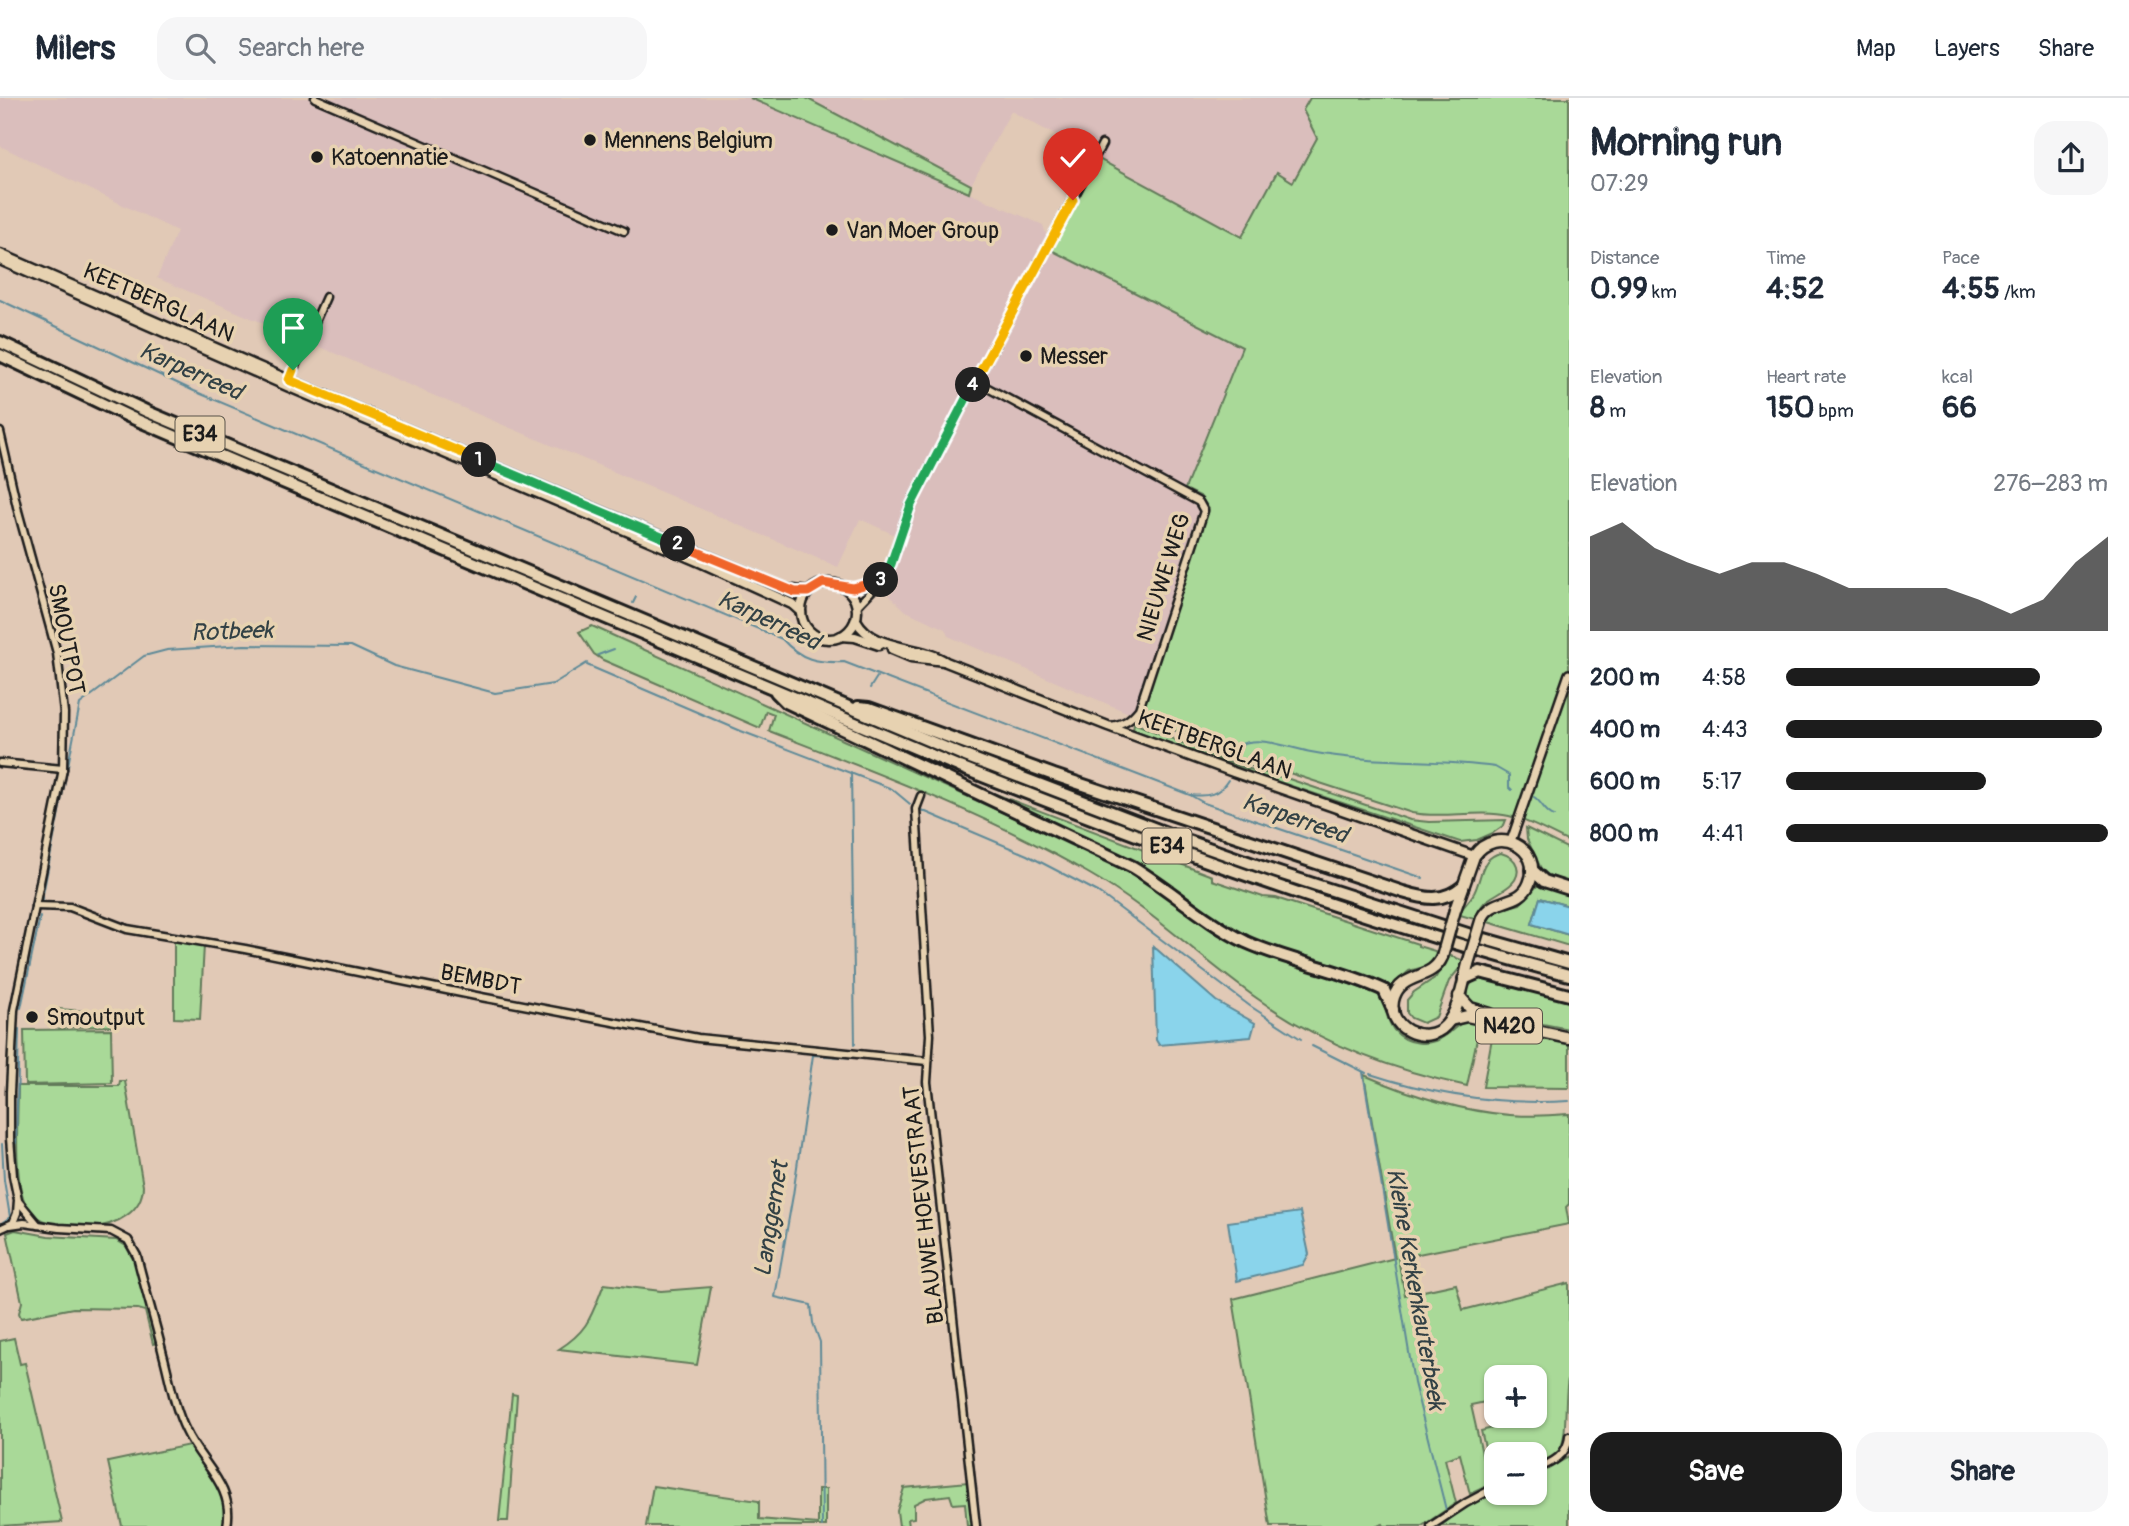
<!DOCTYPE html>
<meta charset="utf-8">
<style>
body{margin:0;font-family:Pangolin,sans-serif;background:#f6f6f7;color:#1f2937;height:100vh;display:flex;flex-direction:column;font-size:26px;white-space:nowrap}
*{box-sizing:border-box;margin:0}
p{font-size:23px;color:#747a83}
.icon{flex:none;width:38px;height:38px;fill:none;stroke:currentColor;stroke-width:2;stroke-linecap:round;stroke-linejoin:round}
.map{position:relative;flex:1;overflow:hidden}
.drawer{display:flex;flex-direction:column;background:#fff;width:560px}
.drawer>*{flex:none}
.tools{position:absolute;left:1484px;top:1267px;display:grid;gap:14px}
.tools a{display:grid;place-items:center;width:63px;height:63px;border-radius:14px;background:#fff;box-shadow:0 2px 5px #0004;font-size:35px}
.pin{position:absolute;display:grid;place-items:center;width:60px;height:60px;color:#fff;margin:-72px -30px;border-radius:50% 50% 50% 0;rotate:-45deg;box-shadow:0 0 7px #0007}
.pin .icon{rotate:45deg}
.km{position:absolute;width:35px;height:35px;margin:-18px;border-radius:50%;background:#222;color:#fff;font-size:19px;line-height:35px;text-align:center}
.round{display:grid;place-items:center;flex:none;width:74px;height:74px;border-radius:21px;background:#f6f6f7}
.summary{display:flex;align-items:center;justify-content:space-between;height:119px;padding:0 21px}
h1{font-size:38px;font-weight:700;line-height:52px}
.figures{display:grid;grid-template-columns:repeat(3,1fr);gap:10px;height:119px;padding:7px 21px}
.figures div{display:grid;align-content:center}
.figures b{font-size:30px;font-weight:700}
.figures small{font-size:19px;font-weight:400}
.figures p{font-size:19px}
.chart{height:196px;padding:14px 21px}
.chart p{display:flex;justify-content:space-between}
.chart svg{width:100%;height:126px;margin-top:7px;fill:#1c1c1c;opacity:.7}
.cta{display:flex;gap:14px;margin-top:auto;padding:14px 21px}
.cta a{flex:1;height:80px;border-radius:21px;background:#1c1c1c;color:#fff;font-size:28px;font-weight:700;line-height:80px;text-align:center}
.cta a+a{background:#f6f6f7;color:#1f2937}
ul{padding:0 21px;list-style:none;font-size:23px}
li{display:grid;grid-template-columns:112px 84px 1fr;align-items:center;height:52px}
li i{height:18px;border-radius:9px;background:#1c1c1c}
header{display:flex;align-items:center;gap:42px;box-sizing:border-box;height:98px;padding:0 35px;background:#fff;border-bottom:2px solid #e0e1e3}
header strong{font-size:33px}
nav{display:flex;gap:38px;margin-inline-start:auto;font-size:24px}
.search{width:490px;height:63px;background:#f6f6f7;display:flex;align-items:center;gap:18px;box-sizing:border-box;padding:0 24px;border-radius:21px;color:#747a83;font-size:26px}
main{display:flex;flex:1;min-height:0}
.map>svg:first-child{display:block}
</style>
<header>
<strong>Milers</strong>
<div class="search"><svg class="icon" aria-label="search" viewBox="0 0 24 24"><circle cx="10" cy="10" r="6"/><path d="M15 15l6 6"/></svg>Search here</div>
<nav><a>Map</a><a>Layers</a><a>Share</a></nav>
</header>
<main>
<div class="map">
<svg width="1569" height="1428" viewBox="0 0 1569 1428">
<rect width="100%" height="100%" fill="#e1c9b6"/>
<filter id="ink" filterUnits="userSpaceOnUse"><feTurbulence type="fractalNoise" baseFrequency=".0143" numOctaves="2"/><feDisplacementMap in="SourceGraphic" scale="14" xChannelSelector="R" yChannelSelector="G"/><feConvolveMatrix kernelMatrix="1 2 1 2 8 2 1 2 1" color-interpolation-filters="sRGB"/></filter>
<g filter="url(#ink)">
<g fill="#dabebc">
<path d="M 0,0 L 750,0 L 1043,127 L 1051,152 L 1242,248 L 1185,390 L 1200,398 L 1209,411 L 1138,619 L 948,538 L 945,531 L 906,513 L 889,497 L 899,487 L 895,471 L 906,442 L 860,421 L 838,469 L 157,180 L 177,133 L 0,48 Z"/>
<path d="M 806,0 L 1310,0 L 1303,12 L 1317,39 L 1292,85 L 1277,75 L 1242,139 L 1011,13 L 971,87 Z"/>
</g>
<g fill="#a9d998" stroke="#627a5a" stroke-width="2" fill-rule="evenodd">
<path d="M 750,0 L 806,0 L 971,87 L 969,95 Z"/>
<path d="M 1310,0 L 1569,0 L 1569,744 C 1550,735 1530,723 1509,718 C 1478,711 1443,721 1412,715 L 1277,671 L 1255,669 L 1223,658 L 1196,640 L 1138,619 L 1209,411 L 1200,398 L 1185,391 L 1242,249 L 1051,152 L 1099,61 L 1242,139 L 1277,74 L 1293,84 L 1317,40 L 1303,12 Z"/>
<path d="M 592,528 L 1114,765 L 1154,788 L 1214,833 L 1239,847 L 1378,896 C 1387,907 1385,921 1394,932 C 1407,947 1429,949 1445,938 C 1454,932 1457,925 1468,923 L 1569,944 L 1569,990 L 1483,989 L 1492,940 L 1478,936 L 1467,988 C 1392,972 1321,946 1258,901 C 1201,861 1150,810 1088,775 C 987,716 877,675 769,633 L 774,616 L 766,613 L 760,630 L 603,562 L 594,556 L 579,534 Z"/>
<path d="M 1134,625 L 1238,668 L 1289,681 L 1410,722 L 1429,724 L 1506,722 L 1504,727 L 1493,735 L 1477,742 L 1460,744 L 1270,681 L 1133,632 Z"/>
<path d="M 956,681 L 1212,778 L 1212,782 L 1263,799 L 1276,800 L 1418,846 L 1418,848 L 1435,853 L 1436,857 L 1428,868 L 1409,873 L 1391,889 L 1247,839 L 1210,817 L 1145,771 Z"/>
<path d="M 1526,730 L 1569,751 L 1569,785 L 1543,775 L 1527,741 Z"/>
<path d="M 1501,755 C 1508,757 1515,760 1517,768 C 1522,787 1497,794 1486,803 C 1480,808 1478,817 1474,821 L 1460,817 L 1460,813 C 1464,808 1470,802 1474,795 C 1482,780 1480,759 1501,755 Z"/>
<path d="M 1537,788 L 1545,788 L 1569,795 L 1569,808 L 1540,800 L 1532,826 L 1569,837 L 1569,848 L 1488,824 L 1490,817 L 1500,811 L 1520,806 Z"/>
<path d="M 174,842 L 204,847 L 200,921 L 174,920 Z"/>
<path d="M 1448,857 L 1462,862 L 1464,865 L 1449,883 L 1436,919 L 1423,925 L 1411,920 L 1407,915 L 1407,902 L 1414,894 L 1436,879 Z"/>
<path d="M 1483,881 L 1569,903 L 1569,931 C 1548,927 1478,916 1468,900 L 1468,890 L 1474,882 Z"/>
<path d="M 57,911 L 111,915 L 112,928 L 61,929 Z"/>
<path d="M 111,931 L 112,985 L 25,987 L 24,932 Z"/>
<path d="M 1364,977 C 1410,997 1459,1013 1510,1017 C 1529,1019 1549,1017 1569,1016 L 1569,1106 L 1566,1109 L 1569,1126 L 1398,1160 L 1405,1197 L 1456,1186 L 1463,1212 L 1569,1185 L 1569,1277 C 1563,1298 1569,1337 1559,1354 C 1553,1361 1543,1364 1535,1367 L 1535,1356 L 1496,1356 L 1494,1385 L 1481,1333 L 1496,1329 L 1490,1303 L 1471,1307 L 1489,1387 L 1470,1396 L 1460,1356 L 1445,1361 L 1456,1405 L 1422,1428 L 1384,1428 L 1383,1426 L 1377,1428 L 1270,1428 L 1233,1201 L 1395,1160 ZM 1496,1279 L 1535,1279 L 1535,1318 L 1496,1318 Z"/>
<path d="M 120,983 L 125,983 L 143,1088 C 142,1139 43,1142 26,1107 C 13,1081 18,1019 18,988 L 119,988 Z"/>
<path d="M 15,1132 L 48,1138 L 116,1142 L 126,1148 L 135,1165 L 157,1245 L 153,1246 L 145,1213 L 138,1211 L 73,1210 L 21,1220 L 19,1215 L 22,1204 L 7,1135 Z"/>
<path d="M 604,1186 L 661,1193 L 711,1189 L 697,1267 L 559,1251 C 589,1232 591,1218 604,1186 Z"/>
<path d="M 14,1240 L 20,1266 L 25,1265 L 62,1424 L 0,1428 L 0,1243 Z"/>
<path d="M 512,1296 L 517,1297 L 508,1423 L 499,1423 Z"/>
<path d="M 189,1347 C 207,1370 231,1397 223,1428 L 122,1428 L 108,1364 Z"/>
<path d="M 1569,1359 L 1569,1428 L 1441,1428 L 1467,1407 L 1496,1393 L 1496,1395 L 1535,1395 L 1535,1376 Z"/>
<path d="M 968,1384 L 973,1428 L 967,1428 L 965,1405 L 953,1406 L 950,1397 L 926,1400 L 914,1406 L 914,1420 L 908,1421 L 909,1428 L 899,1428 L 897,1413 L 904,1390 Z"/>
<path d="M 653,1388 L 759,1403 L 759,1421 L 818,1426 L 818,1391 L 826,1391 L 826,1428 L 646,1428 Z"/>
</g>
<g fill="#8ad4eb" stroke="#5e8a98" stroke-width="2">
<path d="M 1540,800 L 1569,808 L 1569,837 L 1532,826 Z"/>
<path d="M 1153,848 L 1216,903 L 1255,925 L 1251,939 L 1159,947 L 1156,942 Z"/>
<path d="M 1300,1114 L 1309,1156 L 1303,1167 L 1237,1183 L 1228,1124 Z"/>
</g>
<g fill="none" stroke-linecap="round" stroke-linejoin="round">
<g stroke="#5e8a98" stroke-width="2">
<path d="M 0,202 L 194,293 L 782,541 C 801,562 817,565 844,564 L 1190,697 L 1204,705 L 1423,780"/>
<path d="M 633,505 L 636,499"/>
<path d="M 598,557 L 614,551"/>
<path d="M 587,567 L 741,633 L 892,691 L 910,706"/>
<path d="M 870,590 L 877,579"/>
<path d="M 1234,663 L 1242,646 C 1260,638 1291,650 1311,654 C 1372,666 1434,660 1495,669 L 1509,677 L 1509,689 L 1512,692"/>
<path d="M 851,674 L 855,946"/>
<path d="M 1191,697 C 1207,699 1219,697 1228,682"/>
<path d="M 1534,699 C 1543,705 1544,714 1554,718"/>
<path d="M 921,712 L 1027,757 L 1098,794 L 1250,908 L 1301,941"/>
<path d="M 42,801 L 80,606 L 144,558 L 167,552 L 244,547 L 351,548 L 394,568 L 495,595 L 553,586 L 587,565"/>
<path d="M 21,910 L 40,819"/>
<path d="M 1312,948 L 1366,975"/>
<path d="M 1363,974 L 1414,1285 L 1446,1412"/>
<path d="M 1370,976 C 1434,997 1501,1007 1569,1003"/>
<path d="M 16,1045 L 19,931"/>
<path d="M 0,1126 L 10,1119 L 4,1082 L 2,1046"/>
<path d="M 822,1428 L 820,1244 L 813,1225 L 811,1207 L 775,1199 L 793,1097 L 813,957 L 855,960"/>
</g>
<defs>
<g id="minor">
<path d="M 315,0 L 624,133"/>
<path d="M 289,282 L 326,199"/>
<path d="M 975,283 L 1199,404 L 1204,413 L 1139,611 C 1130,622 1124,626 1110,628"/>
<path d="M 0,334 L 18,413 L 57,555 L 64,615 L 63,671 L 14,912 L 10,994 L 10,1040 L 13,1078 L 18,1102 L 17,1115 L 13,1125 L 0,1131"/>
<path d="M 844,489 L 853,490 L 880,482"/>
<path d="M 857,508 L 882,482 L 891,466 L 910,407 L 1102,46"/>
<path d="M 0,665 L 63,671"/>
<path d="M 921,698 L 916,711 L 930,937 L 927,984 L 976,1428"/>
<path d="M 35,808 L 70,809 L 127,831 L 245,851 L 481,899 L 698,940 L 927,963"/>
<path d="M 19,1104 L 38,1127"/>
<path d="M 10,1127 L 24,1125 L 59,1130 L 111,1133 L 128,1142 L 137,1158 C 145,1191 155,1223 163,1256 C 170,1282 174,1309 186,1333 C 201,1366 235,1388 227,1428"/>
<path d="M 1535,1372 C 1551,1365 1568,1358 1569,1338"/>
<path d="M 1431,1428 L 1466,1405 L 1496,1389"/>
</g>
<path id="tertiary" d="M 1511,743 L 1569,576"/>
<g id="secondary">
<path d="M 0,156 L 289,282 L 786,491 L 808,494"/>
<path d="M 0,162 L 287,288 L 702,465 L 792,506 L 801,514"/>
<circle cx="829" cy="513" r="28"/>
<path d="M 856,522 C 874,554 918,546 946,564 L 1108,628 L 1233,674 L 1474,758"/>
<path d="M 841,538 L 855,539 L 879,547"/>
<path d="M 892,551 L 911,559 L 944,563"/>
</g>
<g id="trunk">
<path d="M 1455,812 L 1474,758 C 1496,726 1545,750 1529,786 C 1520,808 1492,799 1482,820"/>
<path d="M 1442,859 C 1432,883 1402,874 1394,899 C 1384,929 1425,950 1446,927 C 1459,913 1463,885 1468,866"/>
<path d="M 1459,898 L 1470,910 L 1490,916"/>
<path d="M 1450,922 L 1467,918 L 1569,940"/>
</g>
<g id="motorway">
<path d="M 0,244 L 148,314 L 965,658 L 1174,738 L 1276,774 L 1474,838 L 1569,865"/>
<path d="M 0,257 L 130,319 L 240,366 L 960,669 C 1160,748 1361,823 1569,877"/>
<path d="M 776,594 L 786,604 L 1133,769 C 1171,792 1205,824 1246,844 C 1290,864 1340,871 1384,892 L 1393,912"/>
<path d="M 858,609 L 869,610 L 1054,677 L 1403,794 C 1426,801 1443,805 1463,788"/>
<path d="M 1532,772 L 1544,783 L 1569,791"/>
<path d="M 1464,881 L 1480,874 L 1569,897"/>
</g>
</defs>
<use href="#minor" stroke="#1c1c1c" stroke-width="11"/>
<use href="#tertiary" stroke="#1c1c1c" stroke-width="12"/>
<use href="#secondary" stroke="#1c1c1c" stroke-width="13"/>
<use href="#trunk" stroke="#1c1c1c" stroke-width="15"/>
<use href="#motorway" stroke="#1c1c1c" stroke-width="16"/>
<use href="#minor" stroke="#e7d2b1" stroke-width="6"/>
<use href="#tertiary" stroke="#e7d2b1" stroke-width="7"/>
<use href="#secondary" stroke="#e7d2b1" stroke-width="8"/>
<use href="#trunk" stroke="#e7d2b1" stroke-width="10"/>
<use href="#motorway" stroke="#e7d2b1" stroke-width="10"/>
<defs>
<g id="trunk-bridge">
<path d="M 1442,859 L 1455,812"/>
<path d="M 1468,866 L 1482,820"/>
</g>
</defs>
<use href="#trunk-bridge" stroke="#1c1c1c" stroke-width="15" stroke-linecap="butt"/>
<use href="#trunk-bridge" stroke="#e7d2b1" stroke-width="10"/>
</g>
</g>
<g fill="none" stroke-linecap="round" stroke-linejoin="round" filter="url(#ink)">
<defs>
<path id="split-1" d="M 293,272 L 289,282 L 479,362"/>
<path id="split-2" d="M 479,362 L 678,446"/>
<path id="split-3" d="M 678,446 L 795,494 L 808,494 L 823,485 L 853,490 L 881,482"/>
<path id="split-4" d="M 881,482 L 891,466 L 911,407 L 973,287"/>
<path id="split-5" d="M 973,287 L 1073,102"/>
</defs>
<use href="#split-1" stroke="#fff" stroke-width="14"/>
<use href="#split-2" stroke="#fff" stroke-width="14"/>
<use href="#split-3" stroke="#fff" stroke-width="14"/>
<use href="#split-4" stroke="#fff" stroke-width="14"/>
<use href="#split-5" stroke="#fff" stroke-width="14"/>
<use href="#split-1" stroke="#f5b400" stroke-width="9"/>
<use href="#split-2" stroke="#22a559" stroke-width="9"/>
<use href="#split-3" stroke="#f0652b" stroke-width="9"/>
<use href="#split-4" stroke="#22a559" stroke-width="9"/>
<use href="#split-5" stroke="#f5b400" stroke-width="9"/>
</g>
<g fill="#1c1c1c" stroke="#e7d2b1" stroke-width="2.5">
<circle cx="590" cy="42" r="7"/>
<circle cx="317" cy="59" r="7"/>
<circle cx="832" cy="132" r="7"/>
<circle cx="1026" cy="258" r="7"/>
<circle cx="32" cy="919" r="7"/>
</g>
<g text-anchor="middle" stroke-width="7" stroke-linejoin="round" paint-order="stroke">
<g fill="#e7d2b1" stroke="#595349" stroke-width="2">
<rect x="175.5" y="318.5" width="49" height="35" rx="5"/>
<rect x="1142.5" y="730.5" width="49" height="35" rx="5"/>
<rect x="1476" y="910.5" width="66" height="35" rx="5"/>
</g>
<g font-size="21" font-weight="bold" fill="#1c1c1c">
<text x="200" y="343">E34</text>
<text x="1167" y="755">E34</text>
<text x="1509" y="935">N420</text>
</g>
<g font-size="23" fill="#1c1c1c" stroke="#e7d2b1" text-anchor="start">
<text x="604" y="50">Mennens Belgium</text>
<text x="331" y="67">Katoennatie</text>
<text x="846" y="140">Van Moer Group</text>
<text x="1040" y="266">Messer</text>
<text x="46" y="927">Smoutput</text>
</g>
<g font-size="23" fill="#1c1c1c" stroke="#e7d2b1">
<text transform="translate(159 204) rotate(24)" y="8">KEETBERGLAAN</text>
<text transform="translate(1163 479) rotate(-73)" y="8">NIEUWE WEG</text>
<text transform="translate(67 541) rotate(79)" y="8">SMOUTPOT</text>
<text transform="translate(1215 646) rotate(20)" y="8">KEETBERGLAAN</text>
<text transform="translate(481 881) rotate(11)" y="8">BEMBDT</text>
<text transform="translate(923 1107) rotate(-96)" y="8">BLAUWE HOEVESTRAAT</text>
</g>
<g font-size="24" font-style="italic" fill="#324145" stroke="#e7d2b1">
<text transform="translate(191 273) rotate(24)" y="8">Karperreed</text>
<text transform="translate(769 522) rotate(25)" y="8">Karperreed</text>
<text transform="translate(232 533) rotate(-2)" y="8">Rotbeek</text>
<text transform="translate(1295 720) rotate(19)" y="8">Karperreed</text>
<text transform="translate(771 1121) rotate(-81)" y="8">Langgemet</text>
<text transform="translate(1416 1191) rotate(80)" y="8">Kleine Kerkenkauterbeek</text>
</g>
</g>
</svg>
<div class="tools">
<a>+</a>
<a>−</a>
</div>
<div class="pin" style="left:293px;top:272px;background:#1e9e55"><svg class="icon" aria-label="arrive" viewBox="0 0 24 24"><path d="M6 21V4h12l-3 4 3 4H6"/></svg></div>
<div class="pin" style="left:1073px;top:102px;background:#d93025"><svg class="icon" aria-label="check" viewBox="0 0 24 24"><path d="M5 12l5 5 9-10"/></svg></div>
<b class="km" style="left:479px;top:362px">1</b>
<b class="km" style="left:678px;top:446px">2</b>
<b class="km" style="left:881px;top:482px">3</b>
<b class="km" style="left:973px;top:287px">4</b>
</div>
<section class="drawer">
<div class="summary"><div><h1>Morning run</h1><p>07:29</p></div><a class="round"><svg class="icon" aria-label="share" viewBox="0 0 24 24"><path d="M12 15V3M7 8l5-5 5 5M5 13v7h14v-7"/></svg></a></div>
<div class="figures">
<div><p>Distance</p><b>0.99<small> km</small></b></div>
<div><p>Time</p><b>4:52</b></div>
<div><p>Pace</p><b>4:55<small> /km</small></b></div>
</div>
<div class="figures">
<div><p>Elevation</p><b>8<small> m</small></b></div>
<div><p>Heart rate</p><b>150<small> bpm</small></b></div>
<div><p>kcal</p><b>66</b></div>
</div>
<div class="chart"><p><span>Elevation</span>276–283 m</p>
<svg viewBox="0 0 160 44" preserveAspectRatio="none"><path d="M0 44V11L10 6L20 15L30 20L40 24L50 20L60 20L70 24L80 29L90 29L100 29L110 29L120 33L130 38L140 33L150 20L160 11V44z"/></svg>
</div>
<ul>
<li><b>200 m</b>4:58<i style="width:79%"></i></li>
<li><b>400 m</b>4:43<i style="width:98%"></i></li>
<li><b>600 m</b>5:17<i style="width:62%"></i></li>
<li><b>800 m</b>4:41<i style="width:100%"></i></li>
</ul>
<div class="cta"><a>Save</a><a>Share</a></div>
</section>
</main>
